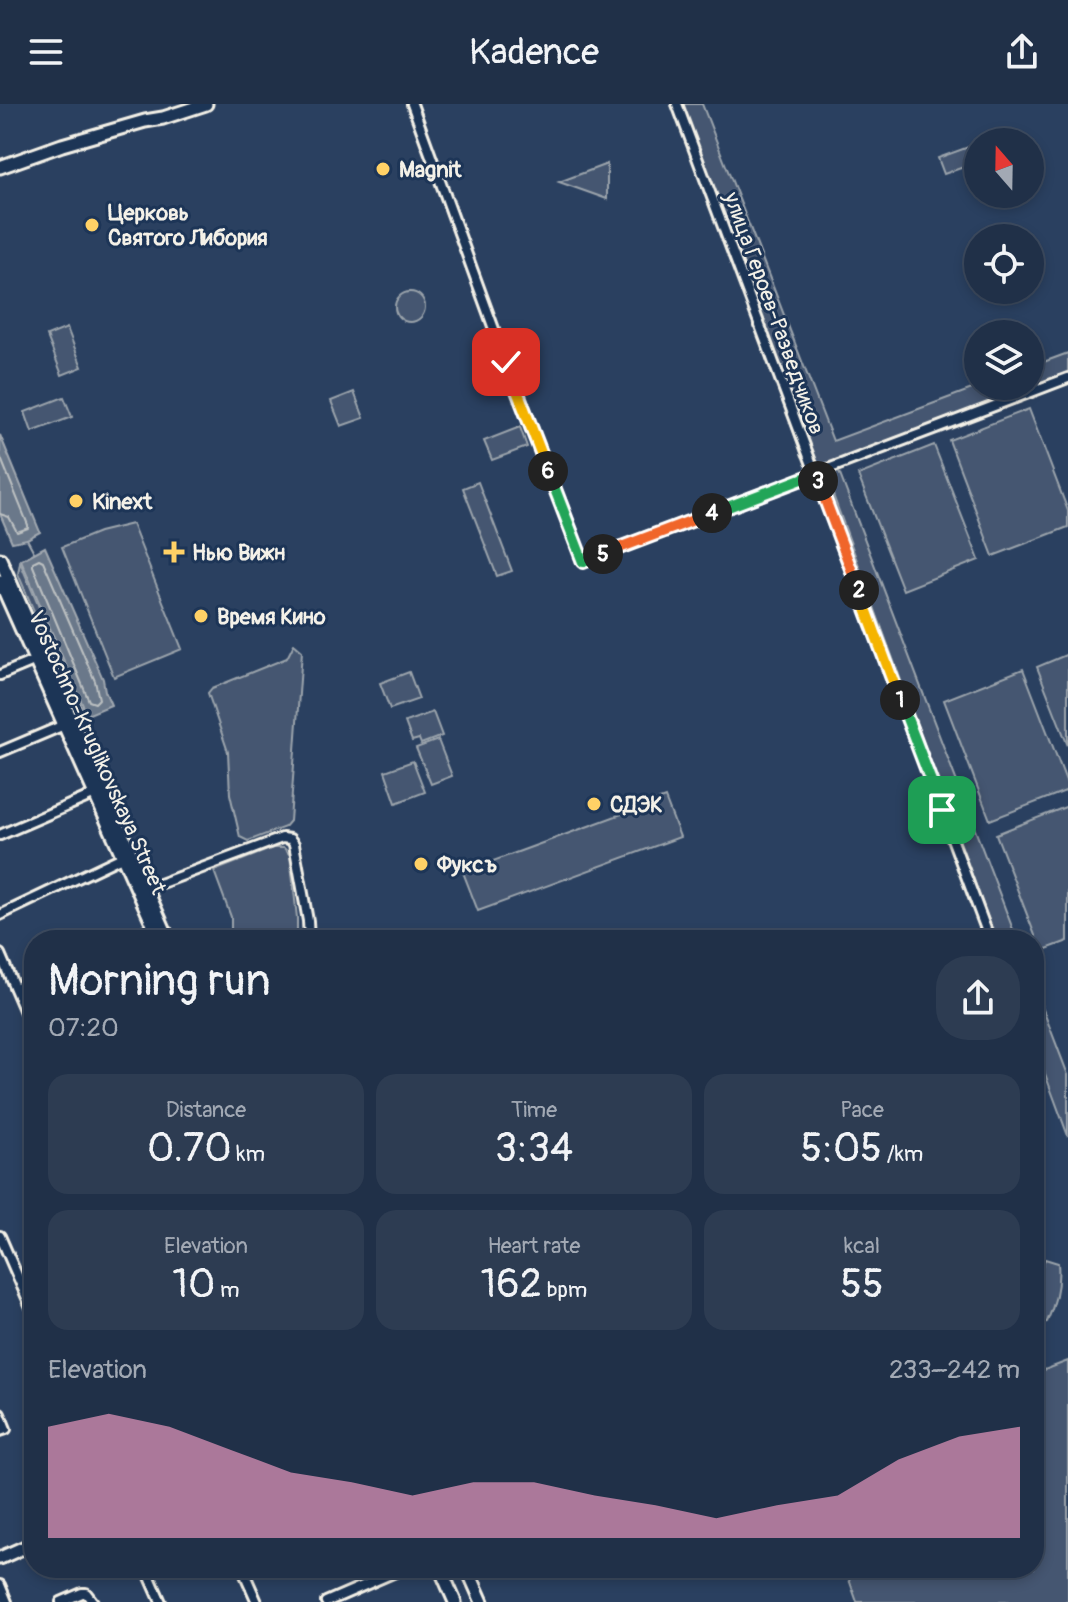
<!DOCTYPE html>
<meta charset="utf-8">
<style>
body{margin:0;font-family:Pangolin,sans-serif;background:#2d3c52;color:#f1f3f6;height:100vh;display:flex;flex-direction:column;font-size:30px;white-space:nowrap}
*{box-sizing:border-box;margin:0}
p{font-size:26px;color:#a2a9b4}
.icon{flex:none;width:44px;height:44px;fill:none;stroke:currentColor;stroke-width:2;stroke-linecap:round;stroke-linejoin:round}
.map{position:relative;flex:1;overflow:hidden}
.drawer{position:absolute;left:24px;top:826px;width:1020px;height:648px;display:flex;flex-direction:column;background:#203048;border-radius:32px;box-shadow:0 4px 12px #0003,0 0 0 2px #3d4b60}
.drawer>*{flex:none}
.needle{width:52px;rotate:340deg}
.buttons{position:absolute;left:964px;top:24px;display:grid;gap:16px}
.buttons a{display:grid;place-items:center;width:80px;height:80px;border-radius:50%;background:#203048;box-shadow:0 4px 12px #0003,0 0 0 2px #3d4b60;font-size:40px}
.pin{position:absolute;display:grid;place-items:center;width:68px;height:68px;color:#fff;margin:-34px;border-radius:16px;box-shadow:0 4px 12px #0006}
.km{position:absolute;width:40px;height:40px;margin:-20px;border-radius:50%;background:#222;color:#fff;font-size:22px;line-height:40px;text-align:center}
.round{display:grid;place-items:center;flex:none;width:84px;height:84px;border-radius:32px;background:#2d3c52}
.overview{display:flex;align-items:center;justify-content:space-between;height:136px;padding:0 24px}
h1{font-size:44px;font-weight:600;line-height:60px}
.metrics{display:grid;grid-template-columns:repeat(3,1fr);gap:12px;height:136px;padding:8px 24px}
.metrics div{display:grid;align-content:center;border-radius:20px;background:#2d3c52;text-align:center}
.metrics b{font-size:40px;font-weight:600}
.metrics small{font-size:22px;font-weight:400}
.metrics p{font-size:22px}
.chart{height:224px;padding:16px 24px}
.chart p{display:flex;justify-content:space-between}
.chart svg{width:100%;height:144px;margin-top:8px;fill:#e797bd;opacity:.7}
header{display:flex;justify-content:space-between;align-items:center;height:104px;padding:0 24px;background:#203048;font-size:36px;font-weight:600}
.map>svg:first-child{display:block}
</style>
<header><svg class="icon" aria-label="menu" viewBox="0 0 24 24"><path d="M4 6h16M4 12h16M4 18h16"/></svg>Kadence<svg class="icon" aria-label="share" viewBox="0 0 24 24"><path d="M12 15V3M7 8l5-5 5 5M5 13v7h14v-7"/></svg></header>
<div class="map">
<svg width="1068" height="1498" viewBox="0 0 1068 1498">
<rect width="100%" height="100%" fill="#2a4060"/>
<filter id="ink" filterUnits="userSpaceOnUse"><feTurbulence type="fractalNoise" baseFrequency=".0125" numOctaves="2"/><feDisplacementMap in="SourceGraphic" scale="16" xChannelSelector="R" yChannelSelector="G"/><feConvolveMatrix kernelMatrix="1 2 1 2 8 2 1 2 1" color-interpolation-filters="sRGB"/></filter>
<g filter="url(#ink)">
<g fill="#445771" stroke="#9ca4ac" stroke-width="2">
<path d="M 680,0 L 702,0 L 833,337 L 980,282 L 1030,282 L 1030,263 L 1068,249 L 1068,268 L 816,364 L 810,348 L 802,352 Z"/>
<path d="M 974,41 L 978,51 L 978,58 L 944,70 L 938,54 Z"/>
<path d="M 607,60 L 607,95 L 559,78 Z"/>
<circle cx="410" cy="203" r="15"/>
<path d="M 67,224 L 82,263 L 62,271 L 47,232 Z"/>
<path d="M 354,288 L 364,314 L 341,322 L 331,297 Z"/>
<path d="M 64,293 L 72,313 L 32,328 L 25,308 Z"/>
<path d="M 1029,305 L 1068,407 L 1068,423 L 993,452 L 949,336 Z"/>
<path d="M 520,323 L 527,343 L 492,356 L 484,337 Z"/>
<path d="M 934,341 L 979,456 L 903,486 L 858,371 Z"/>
<path d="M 839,368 L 1017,836 L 996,836 L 826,372 Z"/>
<path d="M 478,378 L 512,467 L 497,472 L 463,384 Z"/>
<path d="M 132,420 L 182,545 L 114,573 L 62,443 L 99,428 Z"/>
<path d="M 20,458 L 86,614 L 81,616 L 18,470 Z"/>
<path d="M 294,540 L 302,547 L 290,717 L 285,723 L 248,737 L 240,733 L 230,690 L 228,648 L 208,589 L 212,584 L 287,554 Z"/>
<path d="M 1068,550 L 1068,642 L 1037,563 Z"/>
<path d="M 1023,565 L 1068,682 L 1068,686 L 990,716 L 944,596 Z"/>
<path d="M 409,568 L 419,595 L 390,605 L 380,579 Z"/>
<path d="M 433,608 L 442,632 L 421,640 L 419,635 L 412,637 L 405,618 Z"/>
<path d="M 438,636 L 452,672 L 431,680 L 416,644 Z"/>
<path d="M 413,657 L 425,688 L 396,699 L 385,667 Z"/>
<path d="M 665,694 L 680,733 L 478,807 L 463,768 Z"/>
<path d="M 1068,702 L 1068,837 L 1041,847 L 996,730 Z"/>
<path d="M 273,744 L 284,744 L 290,751 L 297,814 L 297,836 L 231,836 L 231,813 L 214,767 Z"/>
<path d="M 1034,882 L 1068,971 L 1068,1032 L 1034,940 Z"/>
<path d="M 1045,1155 L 1058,1159 C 1060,1180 1056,1198 1047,1218 L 1034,1222 L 1034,1179 Z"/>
<path d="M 1068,1257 L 1068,1498 L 857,1498 L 845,1464 L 1034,1464 L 1034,1270 Z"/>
</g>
<g fill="#6a788a" stroke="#a1a8b0" stroke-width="2">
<path d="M 0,331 L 40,428 L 27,435 L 12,438 L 0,410 Z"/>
<path d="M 45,443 L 103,575 L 105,587 L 111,601 L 87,611 L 21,456 Z"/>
</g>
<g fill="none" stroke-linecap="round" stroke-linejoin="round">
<g stroke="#bdc1c2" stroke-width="2">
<path d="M 0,352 L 28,421 L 28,424 L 17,428 L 9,413 L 0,410"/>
<path d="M 39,455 L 43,457 L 95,577 L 99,595 L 95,599 L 89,597 L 33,462 L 33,458 Z"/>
</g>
<path stroke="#a1a8b0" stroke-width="2" d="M 27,435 L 34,448"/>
<defs>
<g id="street">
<path d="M 412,0 L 506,258 L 583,458 L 1068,274"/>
<path d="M 677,0 L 990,836"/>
<path d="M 0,571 L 36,556"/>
<path d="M 0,648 L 64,621"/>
<path d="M 0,731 L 95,690"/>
<path d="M 146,785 L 282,734 L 290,735 L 294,740 L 308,817 L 309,836"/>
<path d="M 0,811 L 122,753"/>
<path d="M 124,836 L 154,823"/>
<path d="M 0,850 L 34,929"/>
<path d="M 15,884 L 34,875"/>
<path d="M 0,1132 L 34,1210"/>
<path d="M 0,1310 L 6,1325 L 0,1327"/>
<path d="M 146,1464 L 161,1498"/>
<path d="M 242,1464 L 257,1498"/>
<path d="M 0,1481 L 7,1498"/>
<path d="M 61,1498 L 82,1489 L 86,1489 L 93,1498"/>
<path d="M 326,1498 L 402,1465"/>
</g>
<g id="secondary">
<path d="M 0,63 L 62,41 L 145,17 L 163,14 L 206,0"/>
<path d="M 0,455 L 169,836"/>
<path d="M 0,477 L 160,836"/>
<path d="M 0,1454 L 34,1439"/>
<path d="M 440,1464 L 455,1498"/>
<path d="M 467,1464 L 482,1498"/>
</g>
</defs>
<use href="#street" stroke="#f4f1e8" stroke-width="14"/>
<use href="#secondary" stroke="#f4f1e8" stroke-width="17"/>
<use href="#street" stroke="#1d3557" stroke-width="8"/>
<use href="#secondary" stroke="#1d3557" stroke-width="11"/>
</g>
</g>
<g fill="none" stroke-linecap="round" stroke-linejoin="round" filter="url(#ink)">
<defs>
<path id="split-1" d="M 900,596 L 942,706"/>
<path id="split-2" d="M 859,486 L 900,596"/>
<path id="split-3" d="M 818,377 L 859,486"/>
<path id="split-4" d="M 712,409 L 815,370 L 818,377"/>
<path id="split-5" d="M 603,450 L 712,409"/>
<path id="split-6" d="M 548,367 L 583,458 L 603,450"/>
<path id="split-7" d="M 506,258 L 548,367"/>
</defs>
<use href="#split-1" stroke="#fff" stroke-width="16"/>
<use href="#split-2" stroke="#fff" stroke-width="16"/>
<use href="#split-3" stroke="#fff" stroke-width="16"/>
<use href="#split-4" stroke="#fff" stroke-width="16"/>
<use href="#split-5" stroke="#fff" stroke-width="16"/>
<use href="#split-6" stroke="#fff" stroke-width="16"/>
<use href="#split-7" stroke="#fff" stroke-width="16"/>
<use href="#split-1" stroke="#22a559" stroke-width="10"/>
<use href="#split-2" stroke="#f5b400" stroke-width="10"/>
<use href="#split-3" stroke="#f0652b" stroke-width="10"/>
<use href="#split-4" stroke="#22a559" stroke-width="10"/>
<use href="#split-5" stroke="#f0652b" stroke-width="10"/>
<use href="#split-6" stroke="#22a559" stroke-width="10"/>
<use href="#split-7" stroke="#f5b400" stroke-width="10"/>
</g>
<g fill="#ffd166" stroke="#1d3557" stroke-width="3">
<circle cx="383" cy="65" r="8"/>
<circle cx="92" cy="121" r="8"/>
<circle cx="76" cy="397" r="8"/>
<path d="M170 436h8v8h8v8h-8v8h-8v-8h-8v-8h8z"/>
<circle cx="201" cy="512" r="8"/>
<circle cx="594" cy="700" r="8"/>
<circle cx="421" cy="760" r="8"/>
</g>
<g text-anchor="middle" stroke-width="6" stroke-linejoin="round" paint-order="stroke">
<g font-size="22" font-weight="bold" fill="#f4f1e8" stroke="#1d3557" text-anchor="start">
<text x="399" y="73">Magnit</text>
<text x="108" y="116">Церковь<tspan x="108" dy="25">Святого Либория</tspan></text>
<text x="92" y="405">Kinext</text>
<text x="192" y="456">Нью Вижн</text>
<text x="217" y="520">Время Кино</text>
<text x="610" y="708">СДЭК</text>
<text x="437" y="768">Фуксъ</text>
</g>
<g font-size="22" fill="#f4f1e8" stroke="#1d3557">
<text transform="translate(775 209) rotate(70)" y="8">улица Героев-Разведчиков</text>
<text transform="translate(98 648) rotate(66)" y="8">Vostochno-Kruglikovskaya Street</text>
</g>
</g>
</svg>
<div class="buttons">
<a><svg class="needle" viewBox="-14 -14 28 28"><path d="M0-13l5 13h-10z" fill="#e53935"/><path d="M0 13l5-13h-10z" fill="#a2a9b4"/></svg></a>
<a><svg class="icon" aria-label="locate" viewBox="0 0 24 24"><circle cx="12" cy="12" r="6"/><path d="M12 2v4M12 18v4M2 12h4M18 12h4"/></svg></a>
<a><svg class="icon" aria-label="layers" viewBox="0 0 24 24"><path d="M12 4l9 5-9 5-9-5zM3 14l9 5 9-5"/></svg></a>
</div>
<div class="pin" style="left:942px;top:706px;background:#1e9e55"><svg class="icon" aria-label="arrive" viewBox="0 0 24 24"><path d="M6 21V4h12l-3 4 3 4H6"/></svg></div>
<div class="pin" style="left:506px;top:258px;background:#d93025"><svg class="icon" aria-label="check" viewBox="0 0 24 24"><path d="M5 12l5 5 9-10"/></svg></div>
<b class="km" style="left:900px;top:596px">1</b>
<b class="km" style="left:859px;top:486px">2</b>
<b class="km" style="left:818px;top:377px">3</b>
<b class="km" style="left:712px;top:409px">4</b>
<b class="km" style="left:603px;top:450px">5</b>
<b class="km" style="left:548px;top:367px">6</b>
<section class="drawer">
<div class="overview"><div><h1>Morning run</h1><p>07:20</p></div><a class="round"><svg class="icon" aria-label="share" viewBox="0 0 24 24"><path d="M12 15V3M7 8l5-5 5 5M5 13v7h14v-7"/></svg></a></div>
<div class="metrics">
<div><p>Distance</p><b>0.70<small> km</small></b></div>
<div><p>Time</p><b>3:34</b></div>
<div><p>Pace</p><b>5:05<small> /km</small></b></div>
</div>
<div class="metrics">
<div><p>Elevation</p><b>10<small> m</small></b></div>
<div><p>Heart rate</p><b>162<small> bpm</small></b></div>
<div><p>kcal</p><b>55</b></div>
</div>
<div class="chart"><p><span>Elevation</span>233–242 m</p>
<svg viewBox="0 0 160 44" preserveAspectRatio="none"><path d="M0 44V10L10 6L20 10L30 17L40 24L50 27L60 31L70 27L80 27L90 31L100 34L110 38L120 34L130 31L140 20L150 13L160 10V44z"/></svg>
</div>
</section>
</div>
